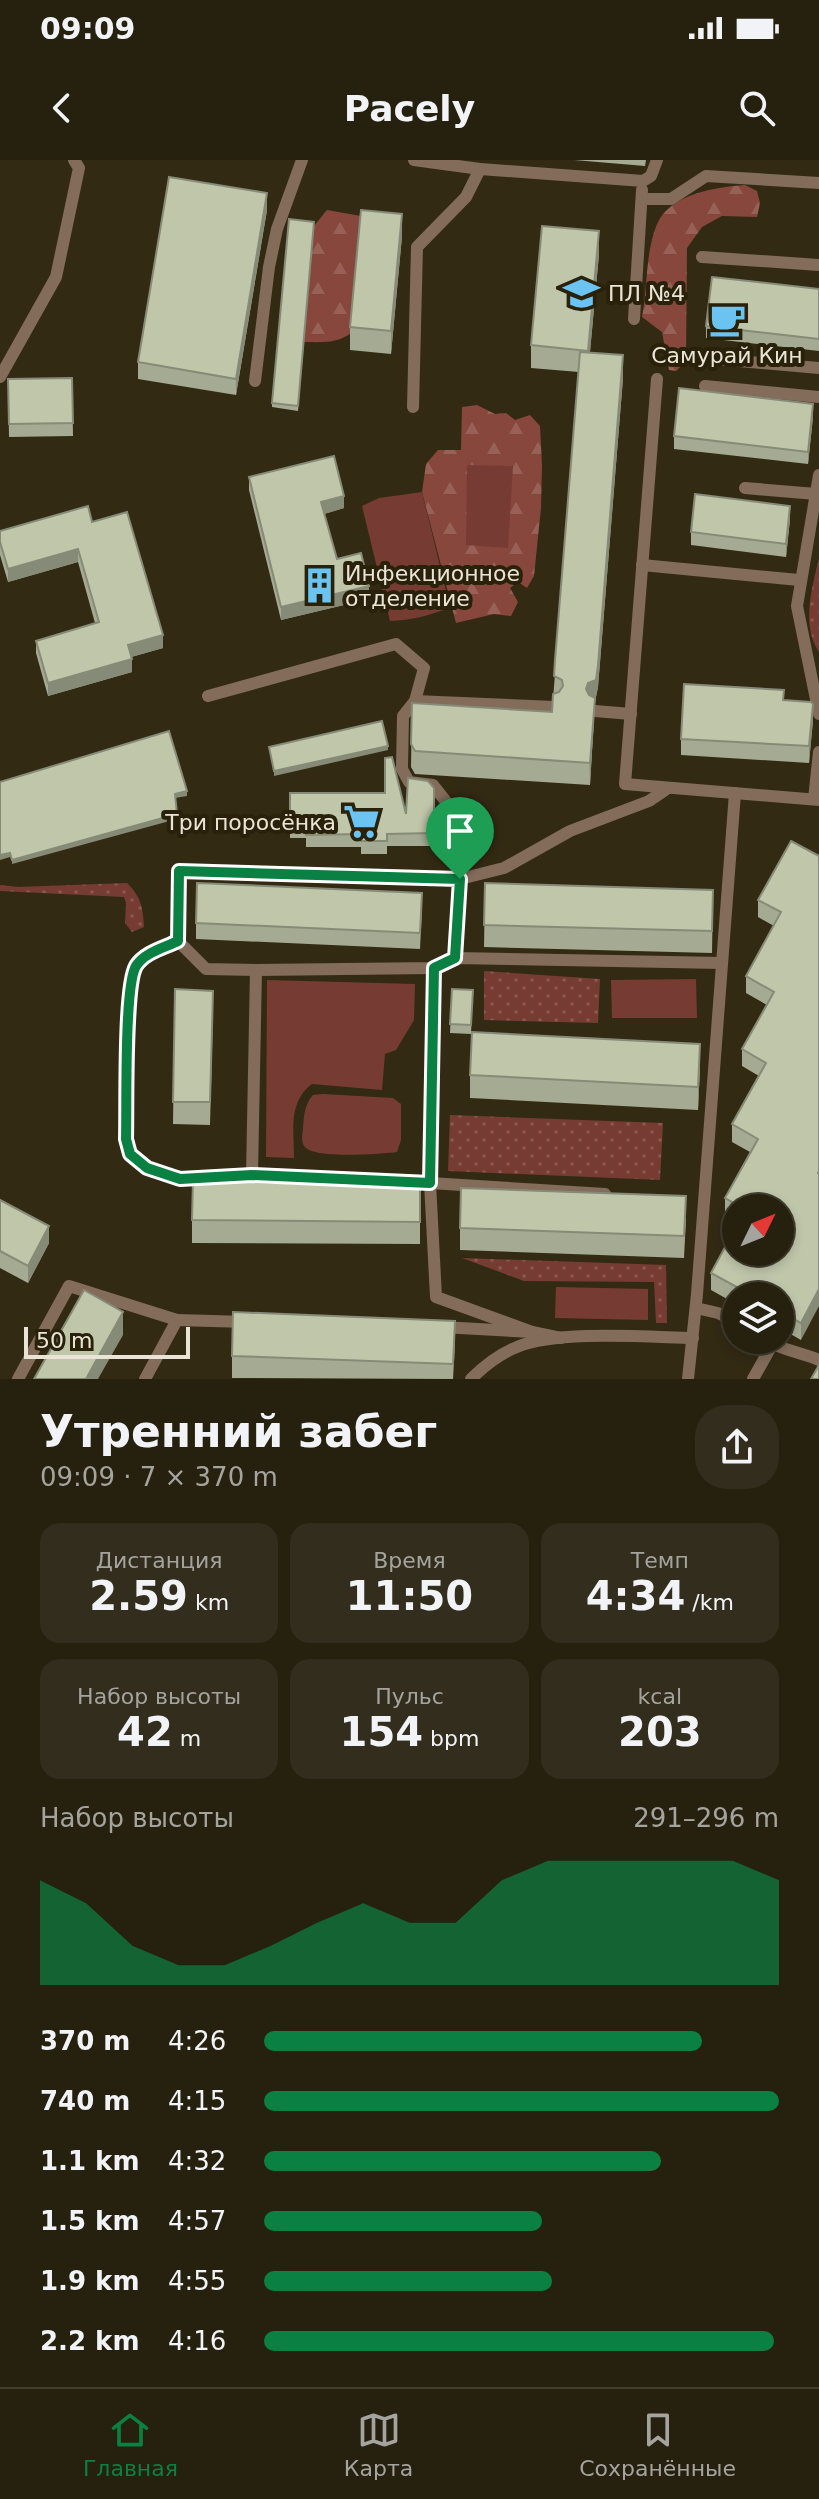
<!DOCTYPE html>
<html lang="ru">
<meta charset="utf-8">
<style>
body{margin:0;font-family:"DejaVu Sans",sans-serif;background:#322d1d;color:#f1f3f6;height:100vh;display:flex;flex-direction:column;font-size:30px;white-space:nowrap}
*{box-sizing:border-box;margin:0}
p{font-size:26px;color:#a4a39e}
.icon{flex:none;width:44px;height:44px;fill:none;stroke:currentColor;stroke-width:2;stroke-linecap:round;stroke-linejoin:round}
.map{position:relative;height:1219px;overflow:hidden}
.panel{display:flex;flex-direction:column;background:#26200f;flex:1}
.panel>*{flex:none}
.needle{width:52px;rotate:47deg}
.tools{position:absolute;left:722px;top:1034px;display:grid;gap:16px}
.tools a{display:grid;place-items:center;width:72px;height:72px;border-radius:50%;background:#26200f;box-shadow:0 4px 12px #0003,0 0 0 2px #423e2f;font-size:40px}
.scale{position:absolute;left:24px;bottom:20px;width:166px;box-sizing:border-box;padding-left:8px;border:4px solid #eae4d6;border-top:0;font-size:22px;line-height:28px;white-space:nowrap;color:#eae4d6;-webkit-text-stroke:6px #29210a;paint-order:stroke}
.pin{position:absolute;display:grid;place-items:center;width:68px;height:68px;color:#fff;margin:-82px -34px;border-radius:50% 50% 50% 0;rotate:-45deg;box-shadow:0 0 8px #0007}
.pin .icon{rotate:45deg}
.round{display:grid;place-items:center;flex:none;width:84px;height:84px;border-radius:32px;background:#322d1d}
.summary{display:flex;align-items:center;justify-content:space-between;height:136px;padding:0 40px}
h1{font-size:44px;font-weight:800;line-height:60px}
.metrics{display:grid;grid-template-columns:repeat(3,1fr);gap:12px;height:136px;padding:8px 40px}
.metrics div{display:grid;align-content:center;border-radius:20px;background:#322d1d;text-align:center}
.metrics b{font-size:40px;font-weight:800}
.metrics small{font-size:22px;font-weight:400}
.metrics p{font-size:22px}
.chart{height:224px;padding:16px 40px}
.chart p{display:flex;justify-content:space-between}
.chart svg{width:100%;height:144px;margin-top:8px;fill:#0b8043;opacity:.7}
ul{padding:0 40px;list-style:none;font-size:26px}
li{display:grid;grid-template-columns:128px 96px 1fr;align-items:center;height:60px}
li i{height:20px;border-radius:10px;background:#0b8043}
.status{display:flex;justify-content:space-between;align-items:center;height:56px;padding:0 40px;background:#26200f;direction:ltr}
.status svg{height:22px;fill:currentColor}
header{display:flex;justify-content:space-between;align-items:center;height:104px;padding:0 40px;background:#26200f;font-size:36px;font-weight:800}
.tabs{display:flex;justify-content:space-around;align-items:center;height:112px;border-top:2px solid #423e2f;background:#26200f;font-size:22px;color:#a4a39e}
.tabs a{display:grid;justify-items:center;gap:4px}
.tabs .on{color:#0b8043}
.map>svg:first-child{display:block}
</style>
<div class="status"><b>09:09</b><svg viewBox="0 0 49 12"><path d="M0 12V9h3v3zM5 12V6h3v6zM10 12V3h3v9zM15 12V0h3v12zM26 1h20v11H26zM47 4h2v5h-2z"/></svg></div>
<header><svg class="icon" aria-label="back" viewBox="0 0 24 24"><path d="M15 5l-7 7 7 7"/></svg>Pacely<svg class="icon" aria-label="search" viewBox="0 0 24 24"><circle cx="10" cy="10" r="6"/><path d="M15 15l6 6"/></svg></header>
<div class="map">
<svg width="819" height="1219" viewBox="0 0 819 1219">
<defs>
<pattern id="grass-dots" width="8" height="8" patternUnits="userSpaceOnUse" patternTransform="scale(2)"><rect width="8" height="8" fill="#763c33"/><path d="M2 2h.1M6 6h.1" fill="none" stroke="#8a5850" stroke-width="1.8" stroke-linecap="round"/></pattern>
<pattern id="forest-firs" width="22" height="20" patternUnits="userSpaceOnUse" patternTransform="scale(2)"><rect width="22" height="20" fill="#87473d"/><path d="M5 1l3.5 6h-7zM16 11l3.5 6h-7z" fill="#986158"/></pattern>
</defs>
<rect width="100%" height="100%" fill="#332a14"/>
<g fill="url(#grass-dots)">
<path d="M 819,398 L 819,492 C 801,465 812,428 819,398 Z"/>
<path d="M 127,723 C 141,737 143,747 144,767 L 132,772 L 125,763 L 126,743 L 124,737 L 0,731 L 0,725 L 18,727 Z"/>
<path d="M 484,811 L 600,819 L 598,863 L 484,860 Z"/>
<path d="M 450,955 L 663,963 L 660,1020 L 448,1011 Z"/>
<path d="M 462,1098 L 666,1105 L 667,1163 L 656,1163 L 654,1122 L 524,1121 Z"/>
</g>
<g fill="url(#forest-firs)">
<path d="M 745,25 L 757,31 L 760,43 L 757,57 L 722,56 L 702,67 L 687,88 L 686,201 L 676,211 L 669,210 L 662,172 L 642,157 C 648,127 645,93 657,64 C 670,34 716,27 745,25 Z"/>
<path d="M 327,50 L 361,56 L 351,173 C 337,184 321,182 304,182 L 314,66 Z"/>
<path d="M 477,245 L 495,254 L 506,253 L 515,260 L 530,255 L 540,266 L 542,305 L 541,348 L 534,416 L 527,428 L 518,422 L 510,428 L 518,442 L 511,456 L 494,454 L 456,463 L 422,332 L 426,304 L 438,290 L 461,290 L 462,247 Z"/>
</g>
<g fill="#763c33">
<path d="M 467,305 L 513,306 L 508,388 L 466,385 Z"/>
<path d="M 422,332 L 450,447 C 430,456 412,460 390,461 L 362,346 L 379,338 Z"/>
<path d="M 696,819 L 697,858 L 612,858 L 611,820 Z"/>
<path d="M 267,820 L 415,824 L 414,860 L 396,890 L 385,894 L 382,930 L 312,924 C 288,942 294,971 294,998 L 266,997 Z"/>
<path d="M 323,934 L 393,938 L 401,944 L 401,980 L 397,992 C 382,994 314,999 305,987 C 301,983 302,975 303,969 C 304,956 304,945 313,935 Z"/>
<path d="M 556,1127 L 648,1129 L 648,1160 L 555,1158 Z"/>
</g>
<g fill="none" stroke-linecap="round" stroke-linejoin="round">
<g stroke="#836c5a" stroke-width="12">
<path d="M 414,0 L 480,9 L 643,21 L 651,16 L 657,0"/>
<path d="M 642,39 L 671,39 L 706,16 L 819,23"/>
<path d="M 702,97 L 819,105"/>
<path d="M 634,159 L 642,30"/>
<path d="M 716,199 L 819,208"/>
<path d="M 0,217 L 56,117 L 79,8 L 74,0"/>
<path d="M 657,219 L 625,624 L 819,640"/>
<path d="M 255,221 L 269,107 L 277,69 L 302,0"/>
<path d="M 705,226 L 819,237"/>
<path d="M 413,247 L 417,87 L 466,37 L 480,9"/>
<path d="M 819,315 L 797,446 L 819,554"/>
<path d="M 745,328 L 816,334"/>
<path d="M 642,405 L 799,420"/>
<path d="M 208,536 L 396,484 L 424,508 L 415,541 L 403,556 L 402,609 L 409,622 L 433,625 L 451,648 L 460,719 L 455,798"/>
<path d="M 415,541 L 554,547"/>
<path d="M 595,551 L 631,554"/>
<path d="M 668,628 L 649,641 L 570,671 L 504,708 L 460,719 L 179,711 L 178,781 L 206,809 L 256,810 L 434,808 L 455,798 L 722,803"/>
<path d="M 814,639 L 819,592"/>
<path d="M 178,781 C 164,788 145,792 136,806 C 124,827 127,947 126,979 C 139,1030 211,1017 252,1015"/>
<path d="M 434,808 L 430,1023 L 605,1034"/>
<path d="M 256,810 L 252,1015 L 430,1023 L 436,1137 L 532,1172"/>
<path d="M 696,1148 L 718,1153 L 736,1162"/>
<path d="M 441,1167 L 532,1172 L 561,1178"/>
<path d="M 765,1180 C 779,1189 803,1193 819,1200"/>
<path d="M 18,1219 L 69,1126 L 177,1160"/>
<path d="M 145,1219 L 177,1160 L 247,1162"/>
<path d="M 471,1219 C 484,1206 499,1194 517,1187 C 557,1170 647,1177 693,1178"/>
<path d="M 688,1219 L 697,1134 L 735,633"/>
<path d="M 753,1219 L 772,1185"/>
</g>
</g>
<g fill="#a5aa92">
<path d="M 574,0 L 646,0 L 645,6 Z"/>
<path d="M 267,50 L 236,235 L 138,219 L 138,202 Z"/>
<path d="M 314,62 L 298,251 L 272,247 L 272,243 Z"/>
<path d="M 402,76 L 391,194 L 350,190 L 350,167 Z"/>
<path d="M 599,94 L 590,192 L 623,218 L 598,527 L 595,542 L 590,625 L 415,614 L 411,607 L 412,543 L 552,552 L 579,212 L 531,208 L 531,185 Z"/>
<path d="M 819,129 L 819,191 L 706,178 L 706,166 Z"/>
<path d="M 72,218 L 73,276 L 9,277 L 8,219 Z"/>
<path d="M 813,257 L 808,304 L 674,289 L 674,276 Z"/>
<path d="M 249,317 L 344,348 L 324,354 L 337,399 L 369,439 L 281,460 L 249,330 Z"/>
<path d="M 790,359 L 786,397 L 691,385 L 691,372 Z"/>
<path d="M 92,362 L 163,488 L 131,497 L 132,512 L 48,536 L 36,493 L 36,481 L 95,463 L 78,402 L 8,422 L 0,395 L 0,371 Z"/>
<path d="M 784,540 L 813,560 L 809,603 L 681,595 L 681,579 Z"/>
<path d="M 434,628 L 434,686 L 387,686 L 387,694 L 361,694 L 361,687 L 306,687 L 306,678 L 290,678 L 290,633 L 406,654 Z"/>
<path d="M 819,696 L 801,1180 L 780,1168 L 780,1136 L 736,1136 L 736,1144 L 711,1130 L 711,1113 L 780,1048 L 736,1048 L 736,1061 L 725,1055 L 725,1038 L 750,992 L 732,982 L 732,964 L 759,916 L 742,906 L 742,889 L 767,845 L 746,833 L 746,816 L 774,766 L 758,757 L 758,740 Z"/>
<path d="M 485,723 L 713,730 L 712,793 L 484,787 Z"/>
<path d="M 422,749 L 420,789 L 196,779 L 196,763 Z"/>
<path d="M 175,829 L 213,853 L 210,965 L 173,964 Z"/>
<path d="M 452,829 L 473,830 L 471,874 L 450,873 Z"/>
<path d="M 700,907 L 698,950 L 470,938 L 470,915 Z"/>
<path d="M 420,1027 L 420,1084 L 192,1083 L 192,1060 Z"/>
<path d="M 0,1040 L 49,1083 L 28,1123 L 0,1108 Z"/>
<path d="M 686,1058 L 684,1098 L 460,1090 L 460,1068 Z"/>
<path d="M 455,1183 L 453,1219 L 232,1218 L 232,1196 Z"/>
</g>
<g fill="#868b77">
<path d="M 267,33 L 267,50 L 236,235 L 236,219 Z"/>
<path d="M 402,54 L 402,76 L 391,194 L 391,171 Z"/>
<path d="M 599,71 L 599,94 L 588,213 L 588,191 Z"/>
<path d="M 623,195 L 623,218 L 598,527 L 595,542 L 590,625 L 588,545 L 586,529 Z"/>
<path d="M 813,244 L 813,257 L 808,304 L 808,292 Z"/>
<path d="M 344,336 L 344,348 L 321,355 L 321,342 Z"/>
<path d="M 790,346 L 790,359 L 786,397 L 786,384 Z"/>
<path d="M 78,389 L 78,402 L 8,422 L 8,409 Z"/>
<path d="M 369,426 L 369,439 L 281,460 L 281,447 Z"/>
<path d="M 163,475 L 163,488 L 128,498 L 128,485 Z"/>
<path d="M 132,499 L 132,512 L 48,536 L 48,523 Z"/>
<path d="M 813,544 L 813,560 L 809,603 L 809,586 Z"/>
<path d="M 388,586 L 388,590 L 274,616 L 274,611 Z"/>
<path d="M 187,631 L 187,636 L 175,638 L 175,634 Z"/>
<path d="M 177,654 L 177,659 L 12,704 L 12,700 Z"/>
<path d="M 10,693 L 10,697 L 0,700 L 0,695 Z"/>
<path d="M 700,884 L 700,907 L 698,950 L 698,927 Z"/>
<path d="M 49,1066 L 49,1083 L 28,1123 L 28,1106 Z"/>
<path d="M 819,1129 L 819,1146 L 801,1180 L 801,1163 Z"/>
<path d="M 123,1152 L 123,1175 L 98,1219 L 86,1219 Z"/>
</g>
<g fill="#c0c6aa" stroke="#868b77" stroke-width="2">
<path d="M 169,17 L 267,33 L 236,219 L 138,202 Z"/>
<path d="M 361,50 L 402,54 L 391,171 L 350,167 Z"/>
<path d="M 289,59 L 314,62 L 298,246 L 272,243 Z"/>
<path d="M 542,66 L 599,71 L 588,191 L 531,185 Z"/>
<path d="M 712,117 L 819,129 L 819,179 L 706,166 Z"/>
<path d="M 580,192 L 623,195 L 598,505 L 596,520 L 588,523 L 586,529 L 589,535 L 595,538 L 590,603 L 415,591 L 411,584 L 412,543 L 552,552 L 553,534 L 559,532 L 563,526 L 562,520 L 554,516 L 555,500 Z"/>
<path d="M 72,218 L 73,263 L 9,264 L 8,219 Z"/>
<path d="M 679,228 L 813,244 L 808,292 L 674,276 Z"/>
<path d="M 334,296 L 344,336 L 321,342 L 337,399 L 361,393 L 369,426 L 281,447 L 249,317 Z"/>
<path d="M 695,334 L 790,346 L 786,384 L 691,372 Z"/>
<path d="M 88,346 L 92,362 L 127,352 L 163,475 L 128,485 L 132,499 L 48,523 L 36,481 L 99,462 L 78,389 L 8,409 L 0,382 L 0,371 Z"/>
<path d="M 684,524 L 784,530 L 783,540 L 811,542 L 813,544 L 809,586 L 681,579 Z"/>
<path d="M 382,561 L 388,586 L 274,611 L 269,587 Z"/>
<path d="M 169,571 L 187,631 L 175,634 L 177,654 L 12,700 L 10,693 L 0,695 L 0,622 Z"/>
<path d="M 392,597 L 406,654 L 408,618 L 428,621 L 434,628 L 434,673 L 387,674 L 387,681 L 361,681 L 361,674 L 306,675 L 306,665 L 290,665 L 290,633 L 385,633 L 385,598 Z"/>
<path d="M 791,681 L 819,696 L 819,1011 L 818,1013 L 819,1014 L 819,1129 L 801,1163 L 780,1151 L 780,1136 L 753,1136 L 711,1113 L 736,1067 L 736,1092 L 780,1092 L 780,1048 L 743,1048 L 725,1038 L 758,979 L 732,964 L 766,903 L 742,889 L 774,832 L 746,816 L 781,752 L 758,740 Z"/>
<path d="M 197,723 L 422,733 L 420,773 L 196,763 Z"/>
<path d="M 485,723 L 713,730 L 712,771 L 484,765 Z"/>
<path d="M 175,829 L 213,831 L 210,942 L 173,942 Z"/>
<path d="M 452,829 L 473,830 L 471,865 L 450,864 Z"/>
<path d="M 472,872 L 700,884 L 698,927 L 470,915 Z"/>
<path d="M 193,1020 L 420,1027 L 420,1062 L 192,1060 Z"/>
<path d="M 461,1028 L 686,1036 L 684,1076 L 460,1068 Z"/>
<path d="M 0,1040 L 49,1066 L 28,1106 L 0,1091 Z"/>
<path d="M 84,1130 L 123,1152 L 86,1219 L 34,1219 Z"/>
<path d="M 233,1152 L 455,1161 L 453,1204 L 232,1196 Z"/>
<path d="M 819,1205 L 819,1219 L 811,1219 Z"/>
</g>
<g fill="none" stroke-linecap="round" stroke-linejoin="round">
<defs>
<path id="route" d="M 179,711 L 460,719 L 455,798 L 434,808 L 430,1023 L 252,1015 L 180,1019 L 147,1008 L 130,994 L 126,979 C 127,948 124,826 136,806 C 145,792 164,788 178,781 Z"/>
</defs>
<use href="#route" stroke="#fff" stroke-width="16"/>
<use href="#route" stroke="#0b8043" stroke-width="10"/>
</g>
<defs>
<symbol id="school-bare" viewBox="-9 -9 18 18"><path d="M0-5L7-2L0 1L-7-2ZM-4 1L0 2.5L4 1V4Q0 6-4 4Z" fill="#6ac3f1" stroke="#29210a" stroke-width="2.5" paint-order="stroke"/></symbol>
<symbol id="cafe-bare" viewBox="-9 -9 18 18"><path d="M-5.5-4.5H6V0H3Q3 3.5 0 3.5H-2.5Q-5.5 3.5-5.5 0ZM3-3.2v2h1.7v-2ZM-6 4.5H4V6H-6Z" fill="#6ac3f1" stroke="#29210a" stroke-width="2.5" paint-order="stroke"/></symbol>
<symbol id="building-bare" viewBox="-9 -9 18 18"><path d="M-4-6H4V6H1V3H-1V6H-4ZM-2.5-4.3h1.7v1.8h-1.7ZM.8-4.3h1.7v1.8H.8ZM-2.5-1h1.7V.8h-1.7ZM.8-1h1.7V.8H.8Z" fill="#6ac3f1" stroke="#29210a" stroke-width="2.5" paint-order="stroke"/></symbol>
<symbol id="supermarket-bare" viewBox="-9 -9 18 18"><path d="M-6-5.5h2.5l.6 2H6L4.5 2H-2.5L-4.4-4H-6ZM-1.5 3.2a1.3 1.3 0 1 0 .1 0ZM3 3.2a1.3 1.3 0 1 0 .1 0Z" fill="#6ac3f1" stroke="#29210a" stroke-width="2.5" paint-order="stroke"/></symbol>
</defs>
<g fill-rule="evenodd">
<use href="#school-bare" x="556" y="108" width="51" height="51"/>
<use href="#cafe-bare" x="702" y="134" width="51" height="51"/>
<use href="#building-bare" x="294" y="400" width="51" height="51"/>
<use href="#supermarket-bare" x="336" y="636" width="51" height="51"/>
</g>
<g text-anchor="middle" stroke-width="8" stroke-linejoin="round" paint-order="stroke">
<g font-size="22" fill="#eae4d6" stroke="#29210a" text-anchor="start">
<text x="608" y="141">ПЛ №4</text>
<text x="727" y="203" text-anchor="middle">Самурай Кин</text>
<text x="345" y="421">Инфекционное<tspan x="345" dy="25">отделение</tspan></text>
<text x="336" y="670" text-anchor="end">Три поросёнка</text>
</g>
</g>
</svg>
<div class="tools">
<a><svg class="needle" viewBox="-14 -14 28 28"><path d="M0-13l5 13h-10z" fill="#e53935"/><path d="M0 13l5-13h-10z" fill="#a4a39e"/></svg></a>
<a><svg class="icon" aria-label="layers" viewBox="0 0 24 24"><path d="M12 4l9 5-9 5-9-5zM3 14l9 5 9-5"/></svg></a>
</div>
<div class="scale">50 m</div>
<div class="pin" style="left:460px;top:719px;background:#1e9e55"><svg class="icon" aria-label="arrive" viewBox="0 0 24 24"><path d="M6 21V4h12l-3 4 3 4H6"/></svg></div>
</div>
<section class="panel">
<div class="summary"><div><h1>Утренний забег</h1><p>09:09 · 7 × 370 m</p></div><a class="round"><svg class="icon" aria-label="share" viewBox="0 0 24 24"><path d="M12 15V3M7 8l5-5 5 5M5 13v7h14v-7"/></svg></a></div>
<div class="metrics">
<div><p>Дистанция</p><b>2.59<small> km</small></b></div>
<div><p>Время</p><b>11:50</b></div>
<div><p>Темп</p><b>4:34<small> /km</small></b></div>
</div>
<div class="metrics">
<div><p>Набор высоты</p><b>42<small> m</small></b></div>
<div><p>Пульс</p><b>154<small> bpm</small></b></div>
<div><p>kcal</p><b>203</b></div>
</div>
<div class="chart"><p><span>Набор высоты</span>291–296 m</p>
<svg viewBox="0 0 160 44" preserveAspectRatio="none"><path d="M0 44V12L10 19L20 32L30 38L40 38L50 32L60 25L70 19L80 25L90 25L100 12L110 6L120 6L130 6L140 6L150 6L160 12V44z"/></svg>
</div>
<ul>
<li><b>370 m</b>4:26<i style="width:85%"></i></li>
<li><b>740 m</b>4:15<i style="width:100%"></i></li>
<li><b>1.1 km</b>4:32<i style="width:77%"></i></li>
<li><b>1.5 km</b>4:57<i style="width:54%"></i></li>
<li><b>1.9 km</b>4:55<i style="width:56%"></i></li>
<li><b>2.2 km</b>4:16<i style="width:99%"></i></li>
</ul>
</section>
<nav class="tabs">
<a class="on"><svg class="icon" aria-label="home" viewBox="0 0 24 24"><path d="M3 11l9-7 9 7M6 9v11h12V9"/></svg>Главная</a>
<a><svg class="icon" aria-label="map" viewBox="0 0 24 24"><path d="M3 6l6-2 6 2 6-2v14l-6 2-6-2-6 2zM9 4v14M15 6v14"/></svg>Карта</a>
<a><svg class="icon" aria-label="saved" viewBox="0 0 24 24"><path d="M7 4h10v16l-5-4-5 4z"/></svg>Сохранённые</a>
</nav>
